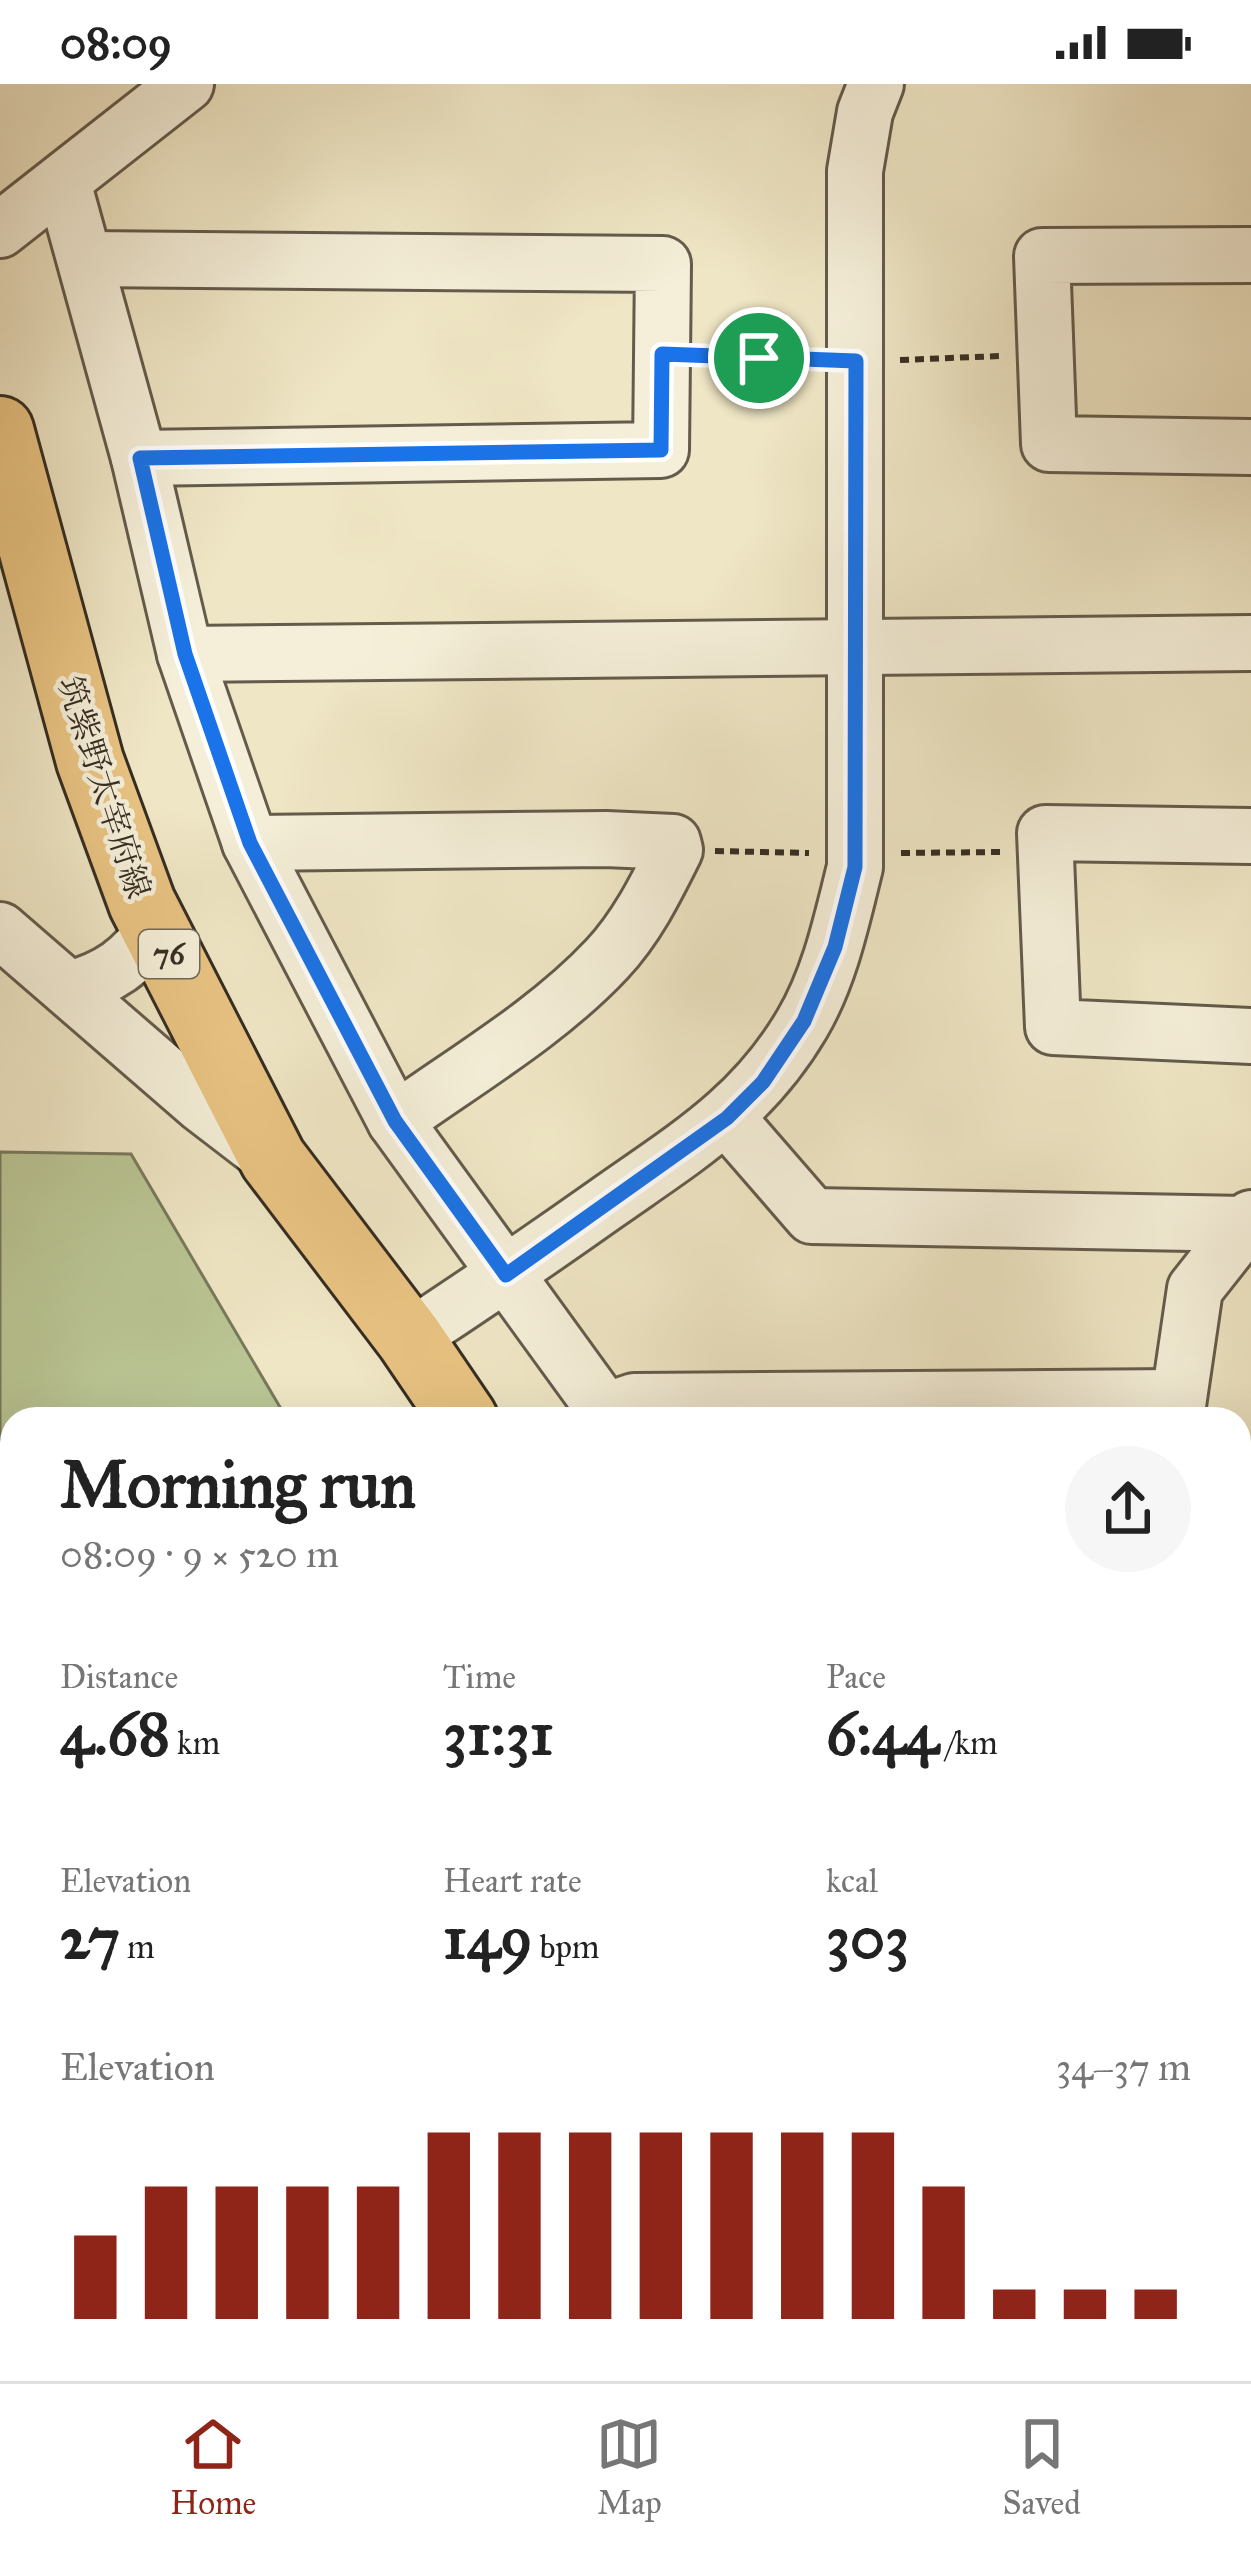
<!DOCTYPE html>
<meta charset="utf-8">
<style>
body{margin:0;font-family:"IM FELL Great Primer","Noto Serif JP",serif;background:#f6f6f6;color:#222;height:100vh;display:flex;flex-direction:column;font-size:45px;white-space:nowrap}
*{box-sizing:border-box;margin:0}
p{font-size:39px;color:#767676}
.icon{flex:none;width:66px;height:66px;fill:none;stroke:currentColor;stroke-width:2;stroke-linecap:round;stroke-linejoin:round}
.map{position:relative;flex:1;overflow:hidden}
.panel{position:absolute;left:0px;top:1323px;width:1251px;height:975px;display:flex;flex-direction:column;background:#fff;border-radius:36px 36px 0 0;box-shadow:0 12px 48px #0002}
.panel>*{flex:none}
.pin{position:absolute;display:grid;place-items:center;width:102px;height:102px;color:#fff;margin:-51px;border:6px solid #fff;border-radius:50%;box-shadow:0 3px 12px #0007}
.round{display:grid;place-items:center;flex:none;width:126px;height:126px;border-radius:63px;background:#f6f6f6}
.head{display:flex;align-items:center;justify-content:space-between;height:204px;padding:0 60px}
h1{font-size:66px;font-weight:800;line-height:90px}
.metrics{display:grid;grid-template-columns:repeat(3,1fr);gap:18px;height:204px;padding:12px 60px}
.metrics div{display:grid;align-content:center}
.metrics b{font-size:60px;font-weight:800}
.metrics small{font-size:33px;font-weight:400}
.metrics p{font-size:33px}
.chart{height:336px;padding:24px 60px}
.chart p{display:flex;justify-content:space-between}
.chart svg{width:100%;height:216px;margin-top:12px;stroke:#8f2418;stroke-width:6}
.status{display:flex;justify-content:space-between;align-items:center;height:84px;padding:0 60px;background:#fff;direction:ltr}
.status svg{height:33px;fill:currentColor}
.menu{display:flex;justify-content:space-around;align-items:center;height:168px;border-top:3px solid #e0e0e0;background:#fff;font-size:33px;color:#767676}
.menu a{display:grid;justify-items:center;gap:6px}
.menu .on{color:#8f2418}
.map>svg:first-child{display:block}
</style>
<div class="status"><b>08:09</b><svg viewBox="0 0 49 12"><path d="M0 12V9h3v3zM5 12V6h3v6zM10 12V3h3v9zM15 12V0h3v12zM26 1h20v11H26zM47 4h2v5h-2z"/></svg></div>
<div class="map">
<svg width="1251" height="2297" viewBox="0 0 1251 2297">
<rect width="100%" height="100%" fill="#efe6c5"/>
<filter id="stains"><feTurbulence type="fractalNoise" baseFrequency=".00167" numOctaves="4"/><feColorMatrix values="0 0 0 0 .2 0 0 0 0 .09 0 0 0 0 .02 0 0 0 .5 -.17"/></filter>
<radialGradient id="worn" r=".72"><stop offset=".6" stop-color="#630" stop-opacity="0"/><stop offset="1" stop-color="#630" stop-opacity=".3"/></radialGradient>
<g fill="#bac594" stroke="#78795c" stroke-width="3">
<path d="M 0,1068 L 131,1070 L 287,1335 L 12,1335 L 12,1683 L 0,1666 Z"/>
<path d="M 260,2286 L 387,2286 L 395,2297 L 270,2297 Z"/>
</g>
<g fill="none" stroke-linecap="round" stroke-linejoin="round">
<g stroke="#9ac0b0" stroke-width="66">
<path d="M 1239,1605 L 1251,1600"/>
<path d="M 964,2286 L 975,2297"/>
</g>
<defs>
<g id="minor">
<path d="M 63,98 L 139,374 L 185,570 L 250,759 L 395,1037 L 611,1335"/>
<path d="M 0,146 L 186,0"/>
<path d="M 1251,171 L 1042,172 L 1049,360 L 1251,363"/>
<path d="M 85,175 L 663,180 L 661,366 L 139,374"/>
<path d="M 185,570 L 1251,559"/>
<path d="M 1251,752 L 1045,749 L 1053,943 L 1251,952"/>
<path d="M 250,759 L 606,755 L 673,758 L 675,766 C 656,804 637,843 607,875 C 547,939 466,986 395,1037"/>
<path d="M 0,846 L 202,1021 L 271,1074"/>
<path d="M 69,905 C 107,895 135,877 155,843"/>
<path d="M 727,1034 L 812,1132 L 1246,1140"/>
<path d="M 409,1254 C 476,1210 542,1165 607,1119 C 685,1064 752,1025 802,940 C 830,893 842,835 855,783 L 855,87 L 865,28 L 876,0"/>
<path d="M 605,1327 L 634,1317 L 1176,1313"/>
<path d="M 1176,1335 L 1195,1205 L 1251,1134"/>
<path d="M 0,1839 L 12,1842"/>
<path d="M 0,2054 L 12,2058"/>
<path d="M 1239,2258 L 1251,2216"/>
<path d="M 220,2286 L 230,2297"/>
<path d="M 524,2297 L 526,2286"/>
</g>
<g id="major">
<path d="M 0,346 L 90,677 L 142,819 L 273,1075 L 409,1254 L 464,1335"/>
<path d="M 1131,2286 L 1139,2297"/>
</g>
</defs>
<use href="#minor" stroke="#645b4c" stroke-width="60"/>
<use href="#major" stroke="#352d23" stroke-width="72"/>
<g stroke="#352d23" stroke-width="6" stroke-dasharray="9 6" stroke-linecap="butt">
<path d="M 708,272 L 814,276"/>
<path d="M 900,276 L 1000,272"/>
<path d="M 715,767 L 809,769"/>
<path d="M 901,769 L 1001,768"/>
<path d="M 726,2286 L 728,2297"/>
<path d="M 929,2286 L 934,2297"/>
</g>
<use href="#minor" stroke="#f5efd9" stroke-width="54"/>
<use href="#major" stroke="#e8c382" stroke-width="66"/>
</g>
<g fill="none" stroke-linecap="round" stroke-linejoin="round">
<defs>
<path id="route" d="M 662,270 L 856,277 L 855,783 L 835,863 L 804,937 L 763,998 L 727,1034 L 506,1191 L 395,1037 L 250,759 L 185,570 L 140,374 L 661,366 Z"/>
</defs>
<use href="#route" stroke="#fff" stroke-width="24"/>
<use href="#route" stroke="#1a73e8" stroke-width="15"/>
</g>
<g text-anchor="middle" stroke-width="9" stroke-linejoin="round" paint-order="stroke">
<rect fill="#f5efd9" stroke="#6f675a" stroke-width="3" x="139" y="846" width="60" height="48" rx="9"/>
<g font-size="30" font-weight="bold" fill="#352d23">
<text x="169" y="880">76</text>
</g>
<g font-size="33" fill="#352d23" stroke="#f5efd9">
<text transform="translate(105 703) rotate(72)" y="12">筑紫野太宰府線</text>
</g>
</g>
<rect width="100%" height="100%" filter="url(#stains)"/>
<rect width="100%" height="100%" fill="url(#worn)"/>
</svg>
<div class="pin" style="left:759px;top:274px;background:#1e9e55"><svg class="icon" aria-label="arrive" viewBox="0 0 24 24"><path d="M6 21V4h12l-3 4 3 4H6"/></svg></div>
<section class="panel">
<div class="head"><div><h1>Morning run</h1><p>08:09 · 9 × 520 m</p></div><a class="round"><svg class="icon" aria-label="share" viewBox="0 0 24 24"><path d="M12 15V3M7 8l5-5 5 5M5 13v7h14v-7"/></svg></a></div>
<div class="metrics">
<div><p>Distance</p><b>4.68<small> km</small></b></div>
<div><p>Time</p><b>31:31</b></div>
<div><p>Pace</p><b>6:44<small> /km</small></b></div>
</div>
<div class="metrics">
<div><p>Elevation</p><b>27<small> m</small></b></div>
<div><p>Heart rate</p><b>149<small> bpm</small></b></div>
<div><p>kcal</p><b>303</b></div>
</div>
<div class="chart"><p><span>Elevation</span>34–37 m</p>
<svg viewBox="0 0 160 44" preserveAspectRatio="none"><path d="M5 44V27M15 44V17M25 44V17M35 44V17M45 44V17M55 44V6M65 44V6M75 44V6M85 44V6M95 44V6M105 44V6M115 44V6M125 44V17M135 44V38M145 44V38M155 44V38"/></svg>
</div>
</section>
</div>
<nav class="menu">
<a class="on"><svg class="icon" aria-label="home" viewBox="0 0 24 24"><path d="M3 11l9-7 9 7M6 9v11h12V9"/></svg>Home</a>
<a><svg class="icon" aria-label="map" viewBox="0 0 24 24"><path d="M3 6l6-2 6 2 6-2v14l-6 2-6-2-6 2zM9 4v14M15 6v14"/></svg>Map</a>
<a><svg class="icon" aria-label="saved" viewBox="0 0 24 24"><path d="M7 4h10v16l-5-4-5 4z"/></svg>Saved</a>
</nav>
